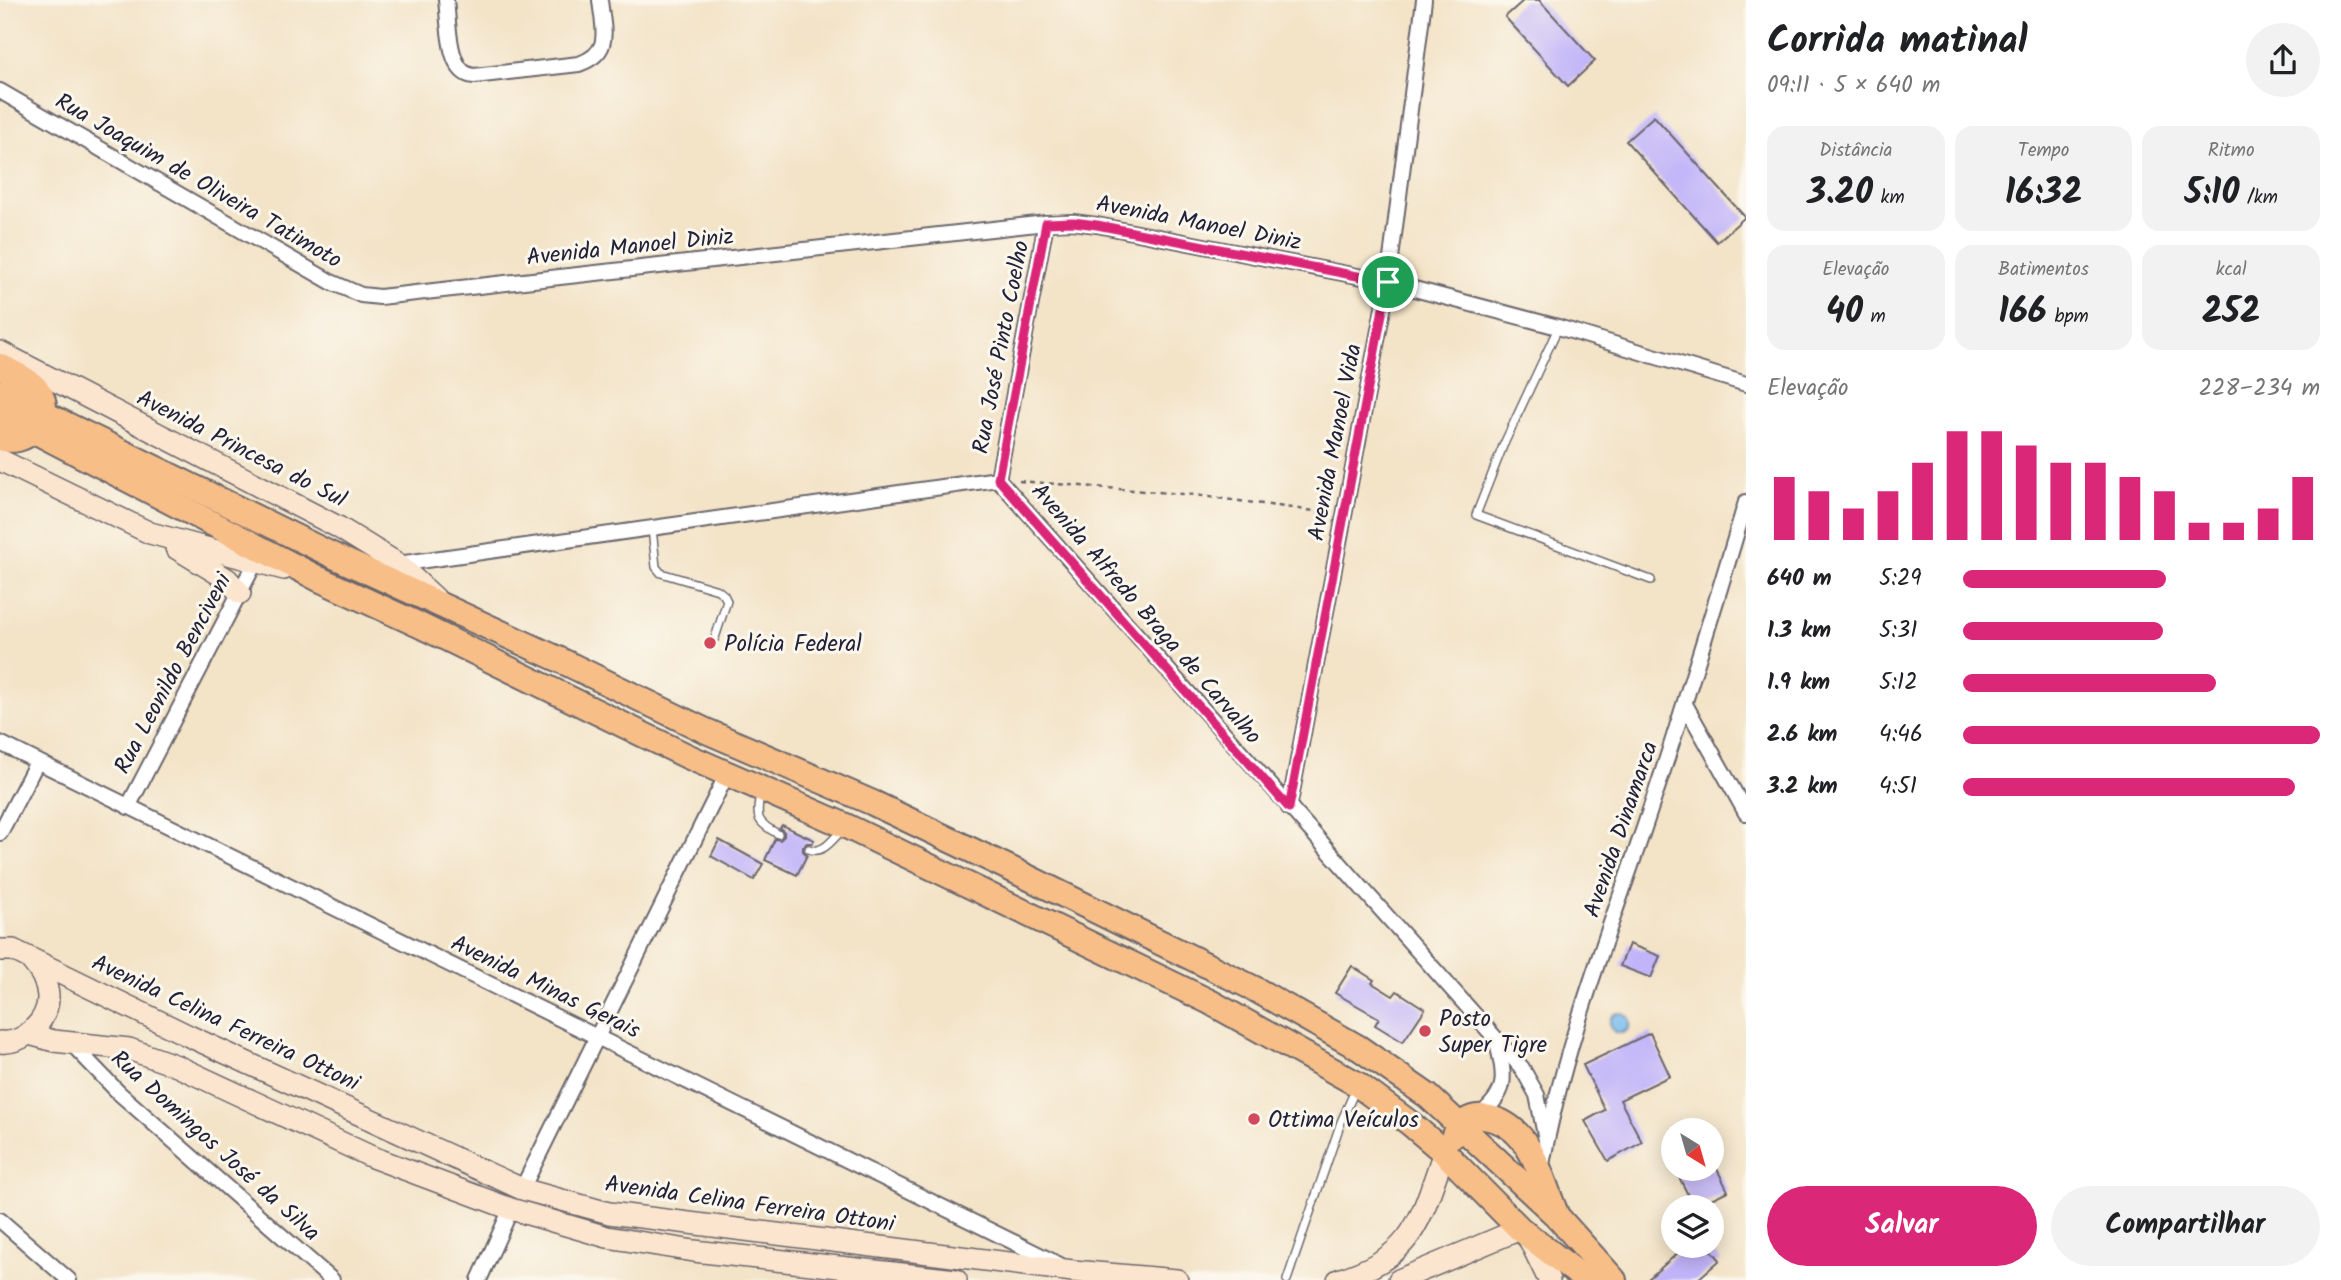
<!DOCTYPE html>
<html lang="pt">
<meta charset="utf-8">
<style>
body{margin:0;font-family:Kalam,sans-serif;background:#f2f2f2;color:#202124;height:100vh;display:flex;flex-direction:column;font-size:26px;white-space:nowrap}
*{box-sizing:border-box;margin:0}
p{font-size:23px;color:#757577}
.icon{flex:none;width:38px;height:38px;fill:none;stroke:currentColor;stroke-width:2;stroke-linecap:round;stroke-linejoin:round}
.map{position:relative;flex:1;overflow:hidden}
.details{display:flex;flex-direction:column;background:#fff;width:595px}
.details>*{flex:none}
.needle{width:46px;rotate:143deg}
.buttons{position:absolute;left:1661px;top:1118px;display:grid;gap:14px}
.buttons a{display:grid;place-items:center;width:63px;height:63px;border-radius:50%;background:#fff;box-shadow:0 4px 18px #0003;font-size:35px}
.pin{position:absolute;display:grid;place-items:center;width:60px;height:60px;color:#fff;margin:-30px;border:4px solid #fff;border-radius:50%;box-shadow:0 2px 7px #0007}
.round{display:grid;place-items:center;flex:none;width:74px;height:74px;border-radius:37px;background:#f2f2f2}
.headline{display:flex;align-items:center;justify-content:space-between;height:119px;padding:0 21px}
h1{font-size:38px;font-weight:600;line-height:52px}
.figures{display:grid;grid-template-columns:repeat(3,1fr);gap:10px;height:119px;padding:7px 21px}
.figures div{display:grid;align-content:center;border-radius:18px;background:#f2f2f2;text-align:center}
.figures b{font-size:35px;font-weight:600}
.figures small{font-size:19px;font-weight:400}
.figures p{font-size:19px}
.chart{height:196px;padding:14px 21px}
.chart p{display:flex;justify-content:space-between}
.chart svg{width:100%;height:126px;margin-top:7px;stroke:#db2777;stroke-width:6}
.cta{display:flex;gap:14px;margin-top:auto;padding:14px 21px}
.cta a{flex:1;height:80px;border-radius:42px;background:#db2777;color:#fff;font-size:28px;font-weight:600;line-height:80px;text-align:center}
.cta a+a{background:#f2f2f2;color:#202124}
ul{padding:0 21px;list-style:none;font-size:23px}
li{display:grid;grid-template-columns:112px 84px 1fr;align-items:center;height:52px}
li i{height:18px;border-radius:9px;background:#db2777}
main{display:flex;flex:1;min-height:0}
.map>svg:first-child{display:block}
</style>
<main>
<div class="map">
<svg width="1746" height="1280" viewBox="0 0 1746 1280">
<rect width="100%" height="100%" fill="#fbf7ec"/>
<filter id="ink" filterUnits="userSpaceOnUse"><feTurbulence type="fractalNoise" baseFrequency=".0143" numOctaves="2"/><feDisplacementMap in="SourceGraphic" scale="14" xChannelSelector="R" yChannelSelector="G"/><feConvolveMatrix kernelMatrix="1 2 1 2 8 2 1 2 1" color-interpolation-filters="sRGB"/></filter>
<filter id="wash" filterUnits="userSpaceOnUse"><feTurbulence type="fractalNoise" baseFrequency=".00686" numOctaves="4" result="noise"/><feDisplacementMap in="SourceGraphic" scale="28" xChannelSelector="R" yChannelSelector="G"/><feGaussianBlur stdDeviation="1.57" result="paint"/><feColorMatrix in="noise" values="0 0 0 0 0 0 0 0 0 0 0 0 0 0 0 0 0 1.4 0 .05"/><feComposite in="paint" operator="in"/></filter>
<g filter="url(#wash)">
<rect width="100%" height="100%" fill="#f3e3c7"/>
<circle fill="#79bcef" stroke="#4e6f95" stroke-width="2" cx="1620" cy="1023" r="10"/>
<g id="blocks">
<g fill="#c1b4f9">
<path d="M 1524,0 L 1539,0 L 1595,61 L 1568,86 L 1505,17 Z"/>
<path d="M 1654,116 L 1745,217 L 1717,242 L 1626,141 Z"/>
<path d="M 782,825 L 814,840 L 812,843 L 807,843 L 803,847 L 803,851 L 807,855 L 797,875 L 765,860 L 775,839 L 780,840 L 784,836 L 784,832 L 780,828 Z"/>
<path d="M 719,840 L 763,864 L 754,880 L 711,856 Z"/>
<path d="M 1629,944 L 1660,956 L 1651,978 L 1620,966 Z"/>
<path d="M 1352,966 L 1374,980 L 1372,983 L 1393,996 L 1397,991 L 1425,1009 L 1403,1042 L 1375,1025 L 1379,1018 L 1335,993 Z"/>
<path d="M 1650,1033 L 1670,1076 L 1620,1100 L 1642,1142 L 1608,1161 L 1585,1121 L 1605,1110 L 1583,1065 Z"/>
<path d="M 1675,1169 L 1717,1169 L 1728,1191 L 1694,1207 Z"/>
<path d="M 1686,1246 L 1708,1246 L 1720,1260 L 1697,1280 L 1647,1280 Z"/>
</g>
</g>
</g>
<g filter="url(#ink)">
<use href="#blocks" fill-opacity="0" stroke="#6b666c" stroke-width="2"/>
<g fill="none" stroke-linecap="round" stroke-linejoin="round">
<defs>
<g id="service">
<path d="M 1558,328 L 1503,446 L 1476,515 L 1651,580"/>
<path d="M 652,528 L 656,567 L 661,573 L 718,590 L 724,595 L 727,601 L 715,638"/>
<path d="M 760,792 C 757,817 754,821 778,834"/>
<path d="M 809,849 C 823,855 833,839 842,830"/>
<path d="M 1287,1280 L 1341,1122 L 1356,1088"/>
</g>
<g id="minor">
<path d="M 446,0 C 449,22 447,74 474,76 L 579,64 C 613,52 603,30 600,0"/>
<path d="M 0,91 L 331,282 L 361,295 L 380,297 L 1046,223 L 1073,222 L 1097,225 L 1388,282 L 1558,327 L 1746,384"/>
<path d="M 998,479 L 1046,223"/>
<path d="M 398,564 L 998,479 L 1522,1068 L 1537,1095 L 1546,1140"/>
<path d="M 1686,706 L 1746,813"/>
<path d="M 0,743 L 1060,1265"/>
<path d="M 128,807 L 256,561"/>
<path d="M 1289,808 L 1388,282 L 1424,0"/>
<path d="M 0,833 L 37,762"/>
<path d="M 71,1043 L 119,1093 L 332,1280"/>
<path d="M 1479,1116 C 1509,1091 1505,1078 1497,1042"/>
<path d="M 1541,1170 C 1562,1053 1605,942 1643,831 C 1680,722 1713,612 1746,502"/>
<path d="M 522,1189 L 727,774"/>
<path d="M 0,1220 L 69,1280"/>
<path d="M 479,1280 L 511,1209"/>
</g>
<g id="secondary">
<path d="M 0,352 L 338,527 L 398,564 L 435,598"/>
<path d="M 0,460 L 150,533 L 284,569"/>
<path d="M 176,548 L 227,579 L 240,593"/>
<path d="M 0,950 L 13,950 L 189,1036 L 522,1189 L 609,1213 L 1073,1271 L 1177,1280"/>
<path d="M 29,1034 L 54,1041 L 129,1049 L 177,1066 L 372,1157 L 511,1209 L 607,1237 L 694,1251 L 956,1280"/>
<path d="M 0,1042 C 24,1045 49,1020 48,996 C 47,981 40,971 31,960"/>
<path d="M 1527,1235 L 1549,1280"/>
<path d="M 1338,1280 C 1415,1257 1420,1220 1444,1152"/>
<path d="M 1399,1280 L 1520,1229"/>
</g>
<g id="trunk">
<path d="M 0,366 C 14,374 32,380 40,394 C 55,419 24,448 0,438"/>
<path d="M 0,392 L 334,556 L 558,659 L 704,730 L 873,803 L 1015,871 L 1253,988 L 1359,1048 L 1428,1096 L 1556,1215 L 1614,1280"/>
<path d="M 0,413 L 319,579 L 417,624 L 687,756 L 846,826 L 1210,1002 L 1357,1084 L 1411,1124 L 1444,1152 L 1520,1229 L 1586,1280"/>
<path d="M 1454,1135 C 1461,1124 1469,1115 1484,1117 C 1530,1123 1540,1175 1555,1211"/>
</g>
</defs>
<use href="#service" stroke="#6b666c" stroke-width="10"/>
<use href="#minor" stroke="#6b666c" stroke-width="18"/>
<use href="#secondary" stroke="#6b666c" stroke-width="24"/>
<use href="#trunk" stroke="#6b666c" stroke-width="28"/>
<path stroke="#6b666c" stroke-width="2.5" stroke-dasharray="5 5" stroke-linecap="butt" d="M 1019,481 L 1195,495 L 1329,513"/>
<use href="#service" stroke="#fff" stroke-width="7"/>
<use href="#minor" stroke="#fff" stroke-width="14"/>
<use href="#secondary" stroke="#fce5cf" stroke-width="21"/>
<use href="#trunk" stroke="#f7be88" stroke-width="24"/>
</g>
</g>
<g fill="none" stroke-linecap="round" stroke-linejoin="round" filter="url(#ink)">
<defs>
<path id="route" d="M 1073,222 L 1097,225 L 1388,282 L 1289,808 L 998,479 L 1046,223 Z"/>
</defs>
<use href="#route" stroke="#fff" stroke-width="14"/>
<use href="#route" stroke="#db2777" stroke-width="9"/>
</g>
<g fill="#d1495b" stroke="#fbf7ec" stroke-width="2.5">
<circle cx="710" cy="643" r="7"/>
<circle cx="1425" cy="1031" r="7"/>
<circle cx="1254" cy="1119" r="7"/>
</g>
<g text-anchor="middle" stroke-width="6" stroke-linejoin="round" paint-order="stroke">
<g font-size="23" fill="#22223b" stroke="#fbf7ec">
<text transform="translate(199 180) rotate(30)" y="8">Rua Joaquim de Oliveira Tatimoto</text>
<text transform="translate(1199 222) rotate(11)" y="8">Avenida Manoel Diniz</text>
<text transform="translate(630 246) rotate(-6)" y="8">Avenida Manoel Diniz</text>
<text transform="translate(1000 347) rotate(-79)" y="8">Rua José Pinto Coelho</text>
<text transform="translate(1334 442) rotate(-79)" y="8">Avenida Manoel Vida</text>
<text transform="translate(242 448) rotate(27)" y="8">Avenida Princesa do Sul</text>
<text transform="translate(1147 613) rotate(49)" y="8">Avenida Alfredo Braga de Carvalho</text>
<text transform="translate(172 673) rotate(-62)" y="8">Rua Leonildo Benciveni</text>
<text transform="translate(1620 829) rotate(-71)" y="8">Avenida Dinamarca</text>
<text transform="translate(546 986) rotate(26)" y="8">Avenida Minas Gerais</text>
<text transform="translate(226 1022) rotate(25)" y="8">Avenida Celina Ferreira Ottoni</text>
<text transform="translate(216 1145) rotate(42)" y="8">Rua Domingos José da Silva</text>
<text transform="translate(750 1203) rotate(8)" y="8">Avenida Celina Ferreira Ottoni</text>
</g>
<g font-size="23" fill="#22223b" stroke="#fbf7ec" text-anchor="start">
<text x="724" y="651">Polícia Federal</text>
<text x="1439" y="1026">Posto<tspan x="1439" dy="26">Super Tigre</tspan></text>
<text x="1268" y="1127">Ottima Veículos</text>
</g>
</g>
</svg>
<div class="buttons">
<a><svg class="needle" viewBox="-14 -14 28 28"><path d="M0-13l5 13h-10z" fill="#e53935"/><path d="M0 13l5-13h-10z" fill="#757577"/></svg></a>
<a><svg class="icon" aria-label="layers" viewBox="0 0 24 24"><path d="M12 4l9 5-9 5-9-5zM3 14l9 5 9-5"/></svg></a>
</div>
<div class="pin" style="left:1388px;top:282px;background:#1e9e55"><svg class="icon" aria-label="arrive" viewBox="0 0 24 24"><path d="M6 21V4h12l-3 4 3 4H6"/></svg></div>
</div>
<section class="details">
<div class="headline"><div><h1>Corrida matinal</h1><p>09:11 · 5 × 640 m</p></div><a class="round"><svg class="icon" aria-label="share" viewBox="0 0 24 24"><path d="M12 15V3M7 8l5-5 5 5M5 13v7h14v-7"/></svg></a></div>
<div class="figures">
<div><p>Distância</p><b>3.20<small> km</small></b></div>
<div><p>Tempo</p><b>16:32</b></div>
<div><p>Ritmo</p><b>5:10<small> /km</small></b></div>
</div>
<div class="figures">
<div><p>Elevação</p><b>40<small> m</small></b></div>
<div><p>Batimentos</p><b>166<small> bpm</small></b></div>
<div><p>kcal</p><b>252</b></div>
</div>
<div class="chart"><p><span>Elevação</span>228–234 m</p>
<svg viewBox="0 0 160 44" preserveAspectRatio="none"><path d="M5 44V22M15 44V27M25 44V33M35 44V27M45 44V17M55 44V6M65 44V6M75 44V11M85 44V17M95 44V17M105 44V22M115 44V27M125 44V38M135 44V38M145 44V33M155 44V22"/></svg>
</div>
<ul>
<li><b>640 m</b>5:29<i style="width:57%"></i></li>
<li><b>1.3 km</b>5:31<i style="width:56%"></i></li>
<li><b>1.9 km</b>5:12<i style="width:71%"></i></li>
<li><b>2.6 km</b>4:46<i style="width:100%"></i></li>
<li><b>3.2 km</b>4:51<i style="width:93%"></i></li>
</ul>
<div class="cta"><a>Salvar</a><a>Compartilhar</a></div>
</section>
</main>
